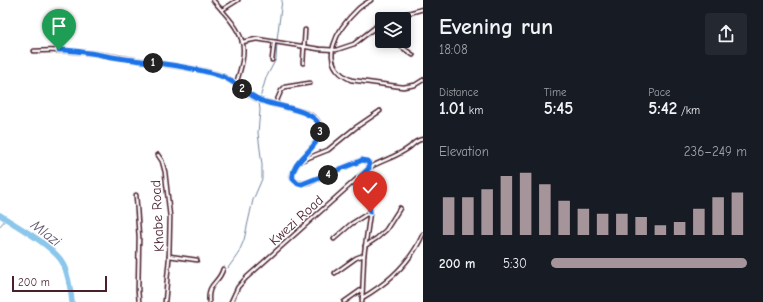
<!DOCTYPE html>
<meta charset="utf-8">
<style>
body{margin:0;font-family:"Comic Neue",sans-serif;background:#242831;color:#f1f3f6;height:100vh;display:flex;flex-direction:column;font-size:15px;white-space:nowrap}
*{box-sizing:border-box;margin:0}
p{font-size:13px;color:#9ea1a6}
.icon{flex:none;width:22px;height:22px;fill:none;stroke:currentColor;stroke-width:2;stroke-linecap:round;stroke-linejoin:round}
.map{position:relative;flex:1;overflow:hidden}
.side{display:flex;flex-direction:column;background:#171b24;width:340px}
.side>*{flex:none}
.buttons{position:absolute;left:375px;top:12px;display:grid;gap:8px}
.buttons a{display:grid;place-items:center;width:36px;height:36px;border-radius:4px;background:#171b24;box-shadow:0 2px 10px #0003;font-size:20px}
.scale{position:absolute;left:12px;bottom:10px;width:95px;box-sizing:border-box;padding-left:4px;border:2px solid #4a1f2b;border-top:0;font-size:11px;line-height:14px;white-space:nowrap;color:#4a1f2b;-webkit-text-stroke:3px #fff;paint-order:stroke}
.pin{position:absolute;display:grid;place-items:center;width:34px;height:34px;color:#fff;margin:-41px -17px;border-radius:50% 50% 50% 0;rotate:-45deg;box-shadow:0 0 4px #0007}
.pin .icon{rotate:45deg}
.km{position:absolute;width:20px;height:20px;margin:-10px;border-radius:50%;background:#222;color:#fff;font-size:11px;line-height:20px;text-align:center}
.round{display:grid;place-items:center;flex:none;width:42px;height:42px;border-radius:4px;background:#242831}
.headline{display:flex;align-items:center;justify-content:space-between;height:68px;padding:0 16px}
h1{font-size:22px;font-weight:700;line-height:30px}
.figures{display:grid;grid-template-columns:repeat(3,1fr);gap:6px;height:68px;padding:4px 16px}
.figures div{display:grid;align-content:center}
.figures b{font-size:17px;font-weight:700}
.figures small{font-size:11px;font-weight:400}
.figures p{font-size:11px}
.chart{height:112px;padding:8px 16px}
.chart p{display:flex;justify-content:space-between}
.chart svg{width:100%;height:72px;margin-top:4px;stroke:#a6949b;stroke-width:6}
ul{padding:0 16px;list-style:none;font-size:13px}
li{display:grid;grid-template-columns:64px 48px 1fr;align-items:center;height:30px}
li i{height:10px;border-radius:5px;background:#a6949b}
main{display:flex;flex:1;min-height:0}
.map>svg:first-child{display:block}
</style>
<main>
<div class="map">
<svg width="423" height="302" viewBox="0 0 423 302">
<rect width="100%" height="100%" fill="#fff"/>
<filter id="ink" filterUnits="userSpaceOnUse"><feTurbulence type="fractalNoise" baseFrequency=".025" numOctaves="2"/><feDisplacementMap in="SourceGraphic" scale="8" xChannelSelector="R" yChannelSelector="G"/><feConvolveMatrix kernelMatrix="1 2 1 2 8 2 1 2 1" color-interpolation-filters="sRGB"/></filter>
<g filter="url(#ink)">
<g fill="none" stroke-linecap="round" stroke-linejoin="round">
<g stroke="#71839e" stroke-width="1">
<path d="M 277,40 L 282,0"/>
<path d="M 260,98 L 266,78 L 276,59 L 277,44"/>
<path d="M 0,226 L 6,219"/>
<path d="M 228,268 L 238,254 L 244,240 L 253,200 L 262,179 L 262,165 L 258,133 L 260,110 L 259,102"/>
</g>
<path stroke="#8bc6eb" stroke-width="5.5" d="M 0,215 C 18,227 48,243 61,260 C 67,269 71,290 72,302"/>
<defs>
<g id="street">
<path d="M 213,0 C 223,12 237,25 242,41 C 246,54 240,71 236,84"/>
<path d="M 371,0 C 367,3 362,5 358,9 C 338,28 315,63 351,80 L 403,87 L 415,85 L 423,80"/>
<path d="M 222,10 L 238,0"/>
<path d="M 388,19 L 423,9"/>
<path d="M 376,26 L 382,31"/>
<path d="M 393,41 L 413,55"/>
<path d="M 242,42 L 257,39 L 319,49 L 336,50 L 354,44 L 382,22"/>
<path d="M 34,51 C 75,48 116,57 157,63 C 177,67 200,68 219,75 C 233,79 242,91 255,98 C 262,102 270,103 278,105 C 288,109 310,111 317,120 C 330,136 301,156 295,168 C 287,182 298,185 310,182 L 362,160 L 369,163 L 369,168"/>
<path d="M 272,60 L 274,42"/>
<path d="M 303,63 L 305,30"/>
<path d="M 275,105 L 281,91 L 285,87 L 310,83"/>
<path d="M 158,155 L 162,161 L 165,172 L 170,217 L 169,259 L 165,302"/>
<path d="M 300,161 L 328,150 L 355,128 L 380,111"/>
<path d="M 360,177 L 368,189 L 370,212 L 364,255 L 362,302"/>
<path d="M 136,195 L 139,237 L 138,290 L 139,302"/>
<path d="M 334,239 L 351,224 L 370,212"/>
<path d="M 365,246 L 377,238 L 386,230 L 400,208"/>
<path d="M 169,256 L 197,260"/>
<path d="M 335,273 L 356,258 L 364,255"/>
<path d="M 362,298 C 388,283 411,262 423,234"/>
<path d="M 209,302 C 207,282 219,284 223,269"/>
<path d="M 231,302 L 238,287 L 246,278 L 369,168 C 382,160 397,157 410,147 C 414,143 417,140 423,139"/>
<path d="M 344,302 L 361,290"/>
</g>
</defs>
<use href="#street" stroke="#4a1f2b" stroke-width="5.5"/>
<use href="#street" stroke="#fff" stroke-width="2.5"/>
</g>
</g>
<g fill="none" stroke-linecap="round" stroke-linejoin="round" filter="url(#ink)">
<defs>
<path id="route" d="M 59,50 C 81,50 104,56 126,59 C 156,63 189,66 218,75 C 236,80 247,96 265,102 C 278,106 315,111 319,125 C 326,147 289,159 293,179 L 298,184 L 302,184 L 358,162 L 362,160 L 367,161 L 369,164 L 369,168 L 360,177 L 368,190 L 370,212"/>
</defs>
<use href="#route" stroke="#fff" stroke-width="8"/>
<use href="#route" stroke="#1a73e8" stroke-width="5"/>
</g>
<g text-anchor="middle" stroke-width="3" stroke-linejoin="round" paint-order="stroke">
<g font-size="14" fill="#4a1f2b" stroke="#fff">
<text transform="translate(157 216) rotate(-93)" y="5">Khabe Road</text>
<text transform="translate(296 220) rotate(-42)" y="5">Kwezi Road</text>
</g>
<g font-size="15" font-style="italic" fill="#61596e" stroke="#fff">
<text transform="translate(46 233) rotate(37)" y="5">Mlazi</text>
</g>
</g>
</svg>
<div class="buttons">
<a><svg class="icon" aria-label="layers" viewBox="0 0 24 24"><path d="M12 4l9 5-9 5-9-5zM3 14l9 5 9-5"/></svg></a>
</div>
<div class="scale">200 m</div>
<div class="pin" style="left:59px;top:50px;background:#1e9e55"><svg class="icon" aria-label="arrive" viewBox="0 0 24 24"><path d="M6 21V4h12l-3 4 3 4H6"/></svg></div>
<div class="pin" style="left:370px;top:212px;background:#d93025"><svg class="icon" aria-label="check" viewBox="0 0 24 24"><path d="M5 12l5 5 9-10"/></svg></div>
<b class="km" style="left:153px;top:63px">1</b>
<b class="km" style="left:242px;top:89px">2</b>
<b class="km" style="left:320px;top:132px">3</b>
<b class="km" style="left:328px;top:175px">4</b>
</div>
<section class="side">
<div class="headline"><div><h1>Evening run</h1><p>18:08</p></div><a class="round"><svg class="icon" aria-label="share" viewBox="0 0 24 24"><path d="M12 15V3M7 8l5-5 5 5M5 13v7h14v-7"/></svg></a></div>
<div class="figures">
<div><p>Distance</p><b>1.01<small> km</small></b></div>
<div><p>Time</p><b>5:45</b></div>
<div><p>Pace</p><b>5:42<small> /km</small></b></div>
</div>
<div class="chart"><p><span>Elevation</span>236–249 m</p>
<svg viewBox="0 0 160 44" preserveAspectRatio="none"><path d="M5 44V21M15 44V21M25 44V16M35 44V8M45 44V6M55 44V13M65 44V23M75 44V28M85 44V31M95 44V31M105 44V33M115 44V38M125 44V36M135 44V28M145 44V21M155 44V18"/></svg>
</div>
<ul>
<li><b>200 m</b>5:30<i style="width:100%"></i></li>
</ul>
</section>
</main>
